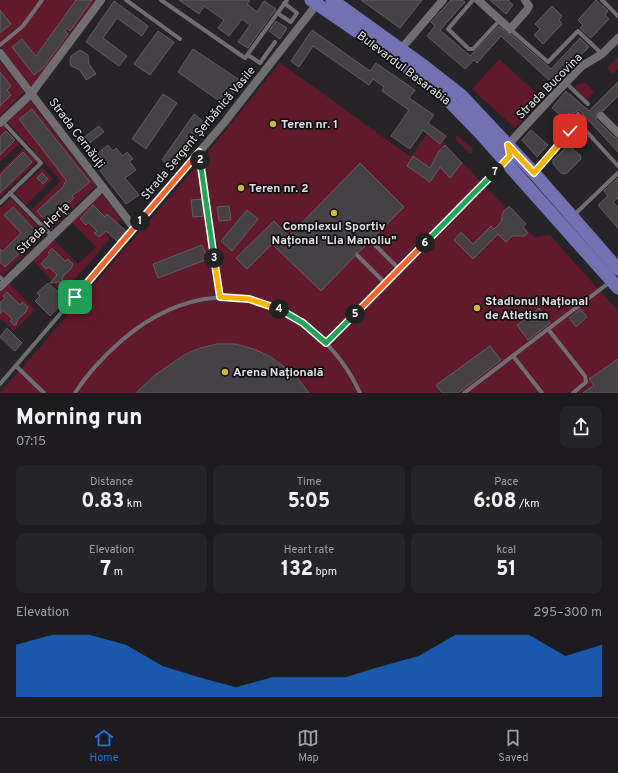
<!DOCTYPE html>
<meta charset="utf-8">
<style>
body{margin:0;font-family:Overpass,sans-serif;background:#252428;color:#f1f3f6;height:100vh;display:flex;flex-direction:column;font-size:15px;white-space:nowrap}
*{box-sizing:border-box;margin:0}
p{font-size:13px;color:#a0a1a4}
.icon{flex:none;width:22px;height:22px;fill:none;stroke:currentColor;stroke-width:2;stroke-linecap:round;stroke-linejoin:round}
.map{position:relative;height:393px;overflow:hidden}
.panel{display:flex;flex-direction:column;background:#1d1b1f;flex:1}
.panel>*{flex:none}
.pin{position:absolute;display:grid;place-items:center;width:34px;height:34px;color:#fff;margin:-17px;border-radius:8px;box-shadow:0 2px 6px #0006}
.km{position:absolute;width:20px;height:20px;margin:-10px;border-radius:50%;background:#222;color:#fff;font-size:11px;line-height:20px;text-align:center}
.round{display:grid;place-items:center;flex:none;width:42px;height:42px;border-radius:8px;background:#252428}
.summary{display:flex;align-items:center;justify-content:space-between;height:68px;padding:0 16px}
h1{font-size:22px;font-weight:800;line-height:30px}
.metrics{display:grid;grid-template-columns:repeat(3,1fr);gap:6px;height:68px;padding:4px 16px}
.metrics div{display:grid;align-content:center;border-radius:8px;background:#252428;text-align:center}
.metrics b{font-size:20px;font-weight:800}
.metrics small{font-size:11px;font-weight:400}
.metrics p{font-size:11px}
.chart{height:112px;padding:8px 16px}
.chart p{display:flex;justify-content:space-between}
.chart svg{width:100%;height:72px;margin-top:4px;fill:#1a73e8;opacity:.7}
.tab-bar{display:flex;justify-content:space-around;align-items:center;height:56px;border-top:1px solid #3b393d;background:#1d1b1f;font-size:11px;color:#a0a1a4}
.tab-bar a{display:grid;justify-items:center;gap:2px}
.tab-bar .on{color:#1a73e8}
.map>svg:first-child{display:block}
</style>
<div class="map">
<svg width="618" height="393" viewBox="0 0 618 393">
<rect width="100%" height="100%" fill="#272429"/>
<g fill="#601a2b">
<path d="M 0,0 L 97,0 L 32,88 L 0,46 Z"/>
<path d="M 618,57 L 618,69 L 613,74 L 607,68 Z"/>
<path d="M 499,59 L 542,98 L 515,128 L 472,89 Z"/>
<path d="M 0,61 L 24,92 L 0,116 Z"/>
<path d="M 280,63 L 411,157 L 430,129 L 534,237 L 550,235 L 618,311 L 618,393 L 0,393 L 197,166 Z"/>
<path d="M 586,83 L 594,92 L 587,100 L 575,88 L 576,85 Z"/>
<path d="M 30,100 L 96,186 L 50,230 L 31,210 L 61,181 L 8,122 Z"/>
<path d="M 3,126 L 19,144 L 0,162 L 0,129 Z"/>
<path d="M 457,135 L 473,149 L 472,153 L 469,153 L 455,139 Z"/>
<path d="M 24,148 L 37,162 L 0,197 L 0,171 Z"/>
<path d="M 42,168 L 53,179 L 26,205 L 15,193 Z"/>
<path d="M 101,193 L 121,219 L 106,235 L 110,239 L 63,293 L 32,260 L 53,239 L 78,264 L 96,247 L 71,221 Z"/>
<path d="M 11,198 L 45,234 L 3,275 L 0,273 L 0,208 Z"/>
<path d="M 9,283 L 35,310 L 14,331 L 0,318 L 0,291 Z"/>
</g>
<g fill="#464144" stroke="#625c5f">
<path d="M 76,0 L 92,0 L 70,31 L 67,28 L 65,31 L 68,34 L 44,67 L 34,75 L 12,47 L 22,39 L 36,56 Z"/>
<path d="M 179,0 L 250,0 L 247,4 L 257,12 L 264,1 L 276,9 L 248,48 L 238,42 L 250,25 L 242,19 L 229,36 L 218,28 L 224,20 L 204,6 L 199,14 Z"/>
<path d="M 361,0 L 422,0 L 400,28 Z"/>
<path d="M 451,0 L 462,0 L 465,2 L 440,30 L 470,56 L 499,26 L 507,33 L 511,34 L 551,69 L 580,38 L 589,47 L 552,83 L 501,36 L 477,63 L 474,60 L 465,69 L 427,36 L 435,26 L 431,22 Z"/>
<path d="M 490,0 L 508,0 L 513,5 L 506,14 Z"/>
<path d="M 596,0 L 608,11 L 605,15 L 609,19 L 591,38 L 580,28 L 583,25 L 578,20 Z"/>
<path d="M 114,1 L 148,26 L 142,36 L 117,18 L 103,38 L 127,56 L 119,66 L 86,42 Z"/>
<path d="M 552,6 L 562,16 L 559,20 L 562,24 L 543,44 L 534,35 L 540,29 L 535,24 Z"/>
<path d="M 0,10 L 11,24 L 0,33 Z"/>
<path d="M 276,21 L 287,28 L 280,39 L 269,31 Z"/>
<path d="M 312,30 L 370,71 L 376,63 L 415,90 L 409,98 L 434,115 L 428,123 L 446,136 L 440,144 L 423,130 L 410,149 L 391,136 L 409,110 L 382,91 L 384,87 L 373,79 L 369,85 L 313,46 L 299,67 L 291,61 Z"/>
<path d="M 158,31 L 174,42 L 150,75 L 134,64 Z"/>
<path d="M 193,49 L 241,81 L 225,105 L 178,72 Z"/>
<path d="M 80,50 L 88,55 L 89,64 L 96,74 L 86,80 L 80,70 L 71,66 L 70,61 L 71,56 Z"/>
<path d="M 0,72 L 11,86 L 7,90 L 11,95 L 0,106 Z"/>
<path d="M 618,82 L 618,96 L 603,111 L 599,111 L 596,115 L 597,120 L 614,137 L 618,138 L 618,152 L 579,110 L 571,115 L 569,113 L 564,118 L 552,108 L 566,91 L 589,111 Z"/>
<path d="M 163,94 L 177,103 L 146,149 L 132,139 Z"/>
<path d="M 32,109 L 90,182 L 72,196 L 74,198 L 47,223 L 37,211 L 63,187 L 66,180 L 19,119 Z"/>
<path d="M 194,114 L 207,124 L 175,169 L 162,160 Z"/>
<path d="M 99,126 L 104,132 L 87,145 L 82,139 Z"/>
<path d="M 531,130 L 548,145 L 537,157 L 522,140 Z"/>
<path d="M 6,131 L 15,140 L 0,155 L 0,137 Z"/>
<path d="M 108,145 L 113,151 L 116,148 L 123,156 L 127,152 L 133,159 L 129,161 L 136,170 L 125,178 L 139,195 L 126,204 L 91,159 Z"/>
<path d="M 445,145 L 462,163 L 450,178 L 440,167 L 430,182 L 407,166 L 413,156 L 430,168 L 439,151 Z"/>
<path d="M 568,145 L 580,155 L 581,159 L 567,173 L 562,174 L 553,164 L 553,160 Z"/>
<path d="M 23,152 L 32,162 L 0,193 L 0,175 Z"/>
<path d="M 360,163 L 404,207 L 373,238 L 368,239 L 368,243 L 359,252 L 354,253 L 354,257 L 321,291 L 272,244 L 247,269 L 236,258 L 274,221 L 289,236 Z"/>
<path d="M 42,173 L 48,179 L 43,184 L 37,178 Z"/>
<path d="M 618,178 L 618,198 L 613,202 L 618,207 L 618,228 L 598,205 L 608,196 L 604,191 Z"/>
<path d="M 202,199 L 205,216 L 193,217 L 191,200 Z"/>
<path d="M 93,205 L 105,217 L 107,214 L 126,231 L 117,241 L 106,231 L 99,237 L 94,233 L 97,231 L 88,222 L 86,225 L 80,219 Z"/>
<path d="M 229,206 L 231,220 L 219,221 L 217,207 Z"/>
<path d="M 509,206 L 526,224 L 523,227 L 528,233 L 524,236 L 512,236 L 506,242 L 498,234 L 473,259 L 454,240 L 461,232 L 473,244 L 491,226 L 494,229 L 501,222 L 503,212 Z"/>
<path d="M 13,207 L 37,232 L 28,241 L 30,243 L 5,267 L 0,262 L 0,249 L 3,251 L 21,233 L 4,215 Z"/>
<path d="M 247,210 L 258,219 L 232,251 L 221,241 Z"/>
<path d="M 202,245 L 208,259 L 158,278 L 153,264 Z"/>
<path d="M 52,248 L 65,261 L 68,259 L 73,264 L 71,269 L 63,276 L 62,282 L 50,283 L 57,275 L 49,267 L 46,269 L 41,264 L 50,254 L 48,253 Z"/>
<path d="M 48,283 L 66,299 L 50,316 L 35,301 L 40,296 L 37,293 Z"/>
<path d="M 7,292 L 20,305 L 22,302 L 28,307 L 26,312 L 18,319 L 16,325 L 14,325 L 10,321 L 12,319 L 3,310 L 0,314 L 0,303 L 5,298 L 3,296 Z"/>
<path d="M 539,308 L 550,323 L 528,340 L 517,325 Z"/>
<path d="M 581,309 L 587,317 L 576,327 L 569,318 Z"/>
<path d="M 7,328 L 22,343 L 15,351 L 0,337 Z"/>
<path d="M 217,344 L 235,344 L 254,349 L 271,357 L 295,375 L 309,393 L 136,393 L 155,375 L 184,355 L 200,348 Z"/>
<path d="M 490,346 L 501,360 L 458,393 L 442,393 L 436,385 Z"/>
<path d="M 618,359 L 618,393 L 583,393 L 594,385 L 589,379 Z"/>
</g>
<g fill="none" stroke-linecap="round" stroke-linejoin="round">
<g stroke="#706d73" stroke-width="4">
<path d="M 126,0 L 180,39"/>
<path d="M 161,0 L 245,58 L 287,0"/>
<path d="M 473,0 L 448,29 L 469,49 L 473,49 L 500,20"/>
<path d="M 602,0 L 618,16"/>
<path d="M 277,13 L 291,22 L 297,13 L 284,3"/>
<path d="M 510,29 L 548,62 L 578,31 L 602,54"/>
<path d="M 0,45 L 23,26 L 42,0"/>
<path d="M 248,55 L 260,63 L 275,42"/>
<path d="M 566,83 L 588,104"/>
<path d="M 577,121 L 618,166"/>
<path d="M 199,152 L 220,297"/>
<path d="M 535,172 L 576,125 L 578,114"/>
<path d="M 10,193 L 52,236"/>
<path d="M 0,203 L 41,163 L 2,121"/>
<path d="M 574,215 L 618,173"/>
<path d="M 371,241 L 399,269"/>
<path d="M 357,255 L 385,283"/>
<path d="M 0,277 L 5,282"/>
<path d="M 548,329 L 585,376 L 586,382 L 573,393"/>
<path d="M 327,343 L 511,156 L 510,152"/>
<path d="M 513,356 L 542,393"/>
<path d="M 16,366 L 44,393"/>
<path d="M 0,384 L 134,228"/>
<path d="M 75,393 C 87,374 104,356 121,341 C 179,291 251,279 313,331 C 333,348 349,369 360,393"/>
<path d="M 464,393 L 610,282"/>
</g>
<g stroke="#706d73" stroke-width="8">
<path d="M 478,0 L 510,29 L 527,10 L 529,6 L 525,0"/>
<path d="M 401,49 L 443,0"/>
<path d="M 0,53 L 134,228 L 224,123 L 317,4"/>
<path d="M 601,116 L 618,133"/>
<path d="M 0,123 L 31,94 L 101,0"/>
<path d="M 505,148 L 553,96 L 582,66 L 602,54 L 618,38"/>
<path d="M 0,287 L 103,187"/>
</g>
<g stroke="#7271b2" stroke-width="13">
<path d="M 311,0 L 394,57 L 447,99 L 480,133 L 618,288"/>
<path d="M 332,0 L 424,66 L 461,95 L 534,173 L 618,269"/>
</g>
</g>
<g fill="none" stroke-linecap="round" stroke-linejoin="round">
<defs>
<path id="split-1" d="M 75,297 L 140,221"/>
<path id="split-2" d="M 140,221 L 199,152 L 200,160"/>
<path id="split-3" d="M 200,160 L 214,258"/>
<path id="split-4" d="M 214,258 L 220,297 L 249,299 L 279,309"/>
<path id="split-5" d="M 279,309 L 303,323 L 326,343 L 355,314"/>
<path id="split-6" d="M 355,314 L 425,243"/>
<path id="split-7" d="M 425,243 L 495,172"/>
<path id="split-8" d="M 495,172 L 510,156 L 508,145 L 534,173 L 553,151"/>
<path id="split-9" d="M 553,151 L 570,131"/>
</defs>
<use href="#split-1" stroke="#fff" stroke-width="8"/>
<use href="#split-2" stroke="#fff" stroke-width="8"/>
<use href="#split-3" stroke="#fff" stroke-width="8"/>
<use href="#split-4" stroke="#fff" stroke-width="8"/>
<use href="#split-5" stroke="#fff" stroke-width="8"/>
<use href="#split-6" stroke="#fff" stroke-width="8"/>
<use href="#split-7" stroke="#fff" stroke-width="8"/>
<use href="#split-8" stroke="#fff" stroke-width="8"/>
<use href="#split-9" stroke="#fff" stroke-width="8"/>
<use href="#split-1" stroke="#f0652b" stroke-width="5"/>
<use href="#split-2" stroke="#f0652b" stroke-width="5"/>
<use href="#split-3" stroke="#22a559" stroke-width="5"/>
<use href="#split-4" stroke="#f5b400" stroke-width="5"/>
<use href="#split-5" stroke="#22a559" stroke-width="5"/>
<use href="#split-6" stroke="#f0652b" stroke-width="5"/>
<use href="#split-7" stroke="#22a559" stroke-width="5"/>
<use href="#split-8" stroke="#f5b400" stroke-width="5"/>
<use href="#split-9" stroke="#f5b400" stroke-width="5"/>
</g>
<g fill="#d0b837" stroke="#0f0e10" stroke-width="1.5">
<circle cx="273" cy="124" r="4"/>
<circle cx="241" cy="188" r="4"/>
<circle cx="334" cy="213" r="4"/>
<circle cx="477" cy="308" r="4"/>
<circle cx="225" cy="372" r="4"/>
</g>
<g text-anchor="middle" stroke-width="3.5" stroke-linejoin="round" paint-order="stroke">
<g font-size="12" fill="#e2e0e3" stroke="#0f0e10">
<text transform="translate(404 68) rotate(37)" y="4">Bulevardul Basarabia</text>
<text transform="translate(549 86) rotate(-45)" y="4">Strada Bucovina</text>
<text transform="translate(77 133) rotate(53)" y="4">Strada Cernăuți</text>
<text transform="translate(198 133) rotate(-50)" y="4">Strada Sergent Șerbănică Vasile</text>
<text transform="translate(43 228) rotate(-44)" y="4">Strada Herța</text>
</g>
<g font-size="12" font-weight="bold" fill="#e2e0e3" stroke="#0f0e10" text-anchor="start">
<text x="281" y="128">Teren nr. 1</text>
<text x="249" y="192">Teren nr. 2</text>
<text x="334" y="230" text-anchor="middle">Complexul Sportiv<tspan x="334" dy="14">Național "Lia Manoliu"</tspan></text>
<text x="485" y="305">Stadionul Național<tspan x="485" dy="14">de Atletism</tspan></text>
<text x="233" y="376">Arena Națională</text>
</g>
</g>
</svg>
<div class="pin" style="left:75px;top:297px;background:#1e9e55"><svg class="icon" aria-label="arrive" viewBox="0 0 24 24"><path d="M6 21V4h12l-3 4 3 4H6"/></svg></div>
<div class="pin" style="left:570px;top:131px;background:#d93025"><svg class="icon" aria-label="check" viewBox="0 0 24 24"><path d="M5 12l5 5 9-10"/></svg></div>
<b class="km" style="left:140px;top:221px">1</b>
<b class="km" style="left:200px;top:160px">2</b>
<b class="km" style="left:214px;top:258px">3</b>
<b class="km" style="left:279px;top:309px">4</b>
<b class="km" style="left:355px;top:314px">5</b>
<b class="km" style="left:425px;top:243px">6</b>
<b class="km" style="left:495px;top:172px">7</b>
</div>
<section class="panel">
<div class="summary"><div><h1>Morning run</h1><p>07:15</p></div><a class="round"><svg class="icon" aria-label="share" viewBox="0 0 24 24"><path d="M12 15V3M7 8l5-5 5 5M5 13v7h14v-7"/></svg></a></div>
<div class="metrics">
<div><p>Distance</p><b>0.83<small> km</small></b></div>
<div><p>Time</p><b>5:05</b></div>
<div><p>Pace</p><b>6:08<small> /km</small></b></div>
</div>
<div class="metrics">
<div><p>Elevation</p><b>7<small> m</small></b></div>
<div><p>Heart rate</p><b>132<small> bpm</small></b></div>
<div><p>kcal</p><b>51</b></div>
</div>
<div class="chart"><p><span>Elevation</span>295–300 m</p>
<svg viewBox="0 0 160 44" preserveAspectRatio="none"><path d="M0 44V12L10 6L20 6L30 12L40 25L50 32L60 38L70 32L80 32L90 32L100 25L110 19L120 6L130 6L140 6L150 19L160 12V44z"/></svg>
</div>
</section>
<nav class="tab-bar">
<a class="on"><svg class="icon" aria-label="home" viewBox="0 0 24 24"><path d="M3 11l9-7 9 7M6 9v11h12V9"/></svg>Home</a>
<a><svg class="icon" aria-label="map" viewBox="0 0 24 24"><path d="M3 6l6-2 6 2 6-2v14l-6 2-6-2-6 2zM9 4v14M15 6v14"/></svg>Map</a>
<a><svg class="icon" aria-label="saved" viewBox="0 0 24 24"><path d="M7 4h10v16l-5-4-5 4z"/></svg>Saved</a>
</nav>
